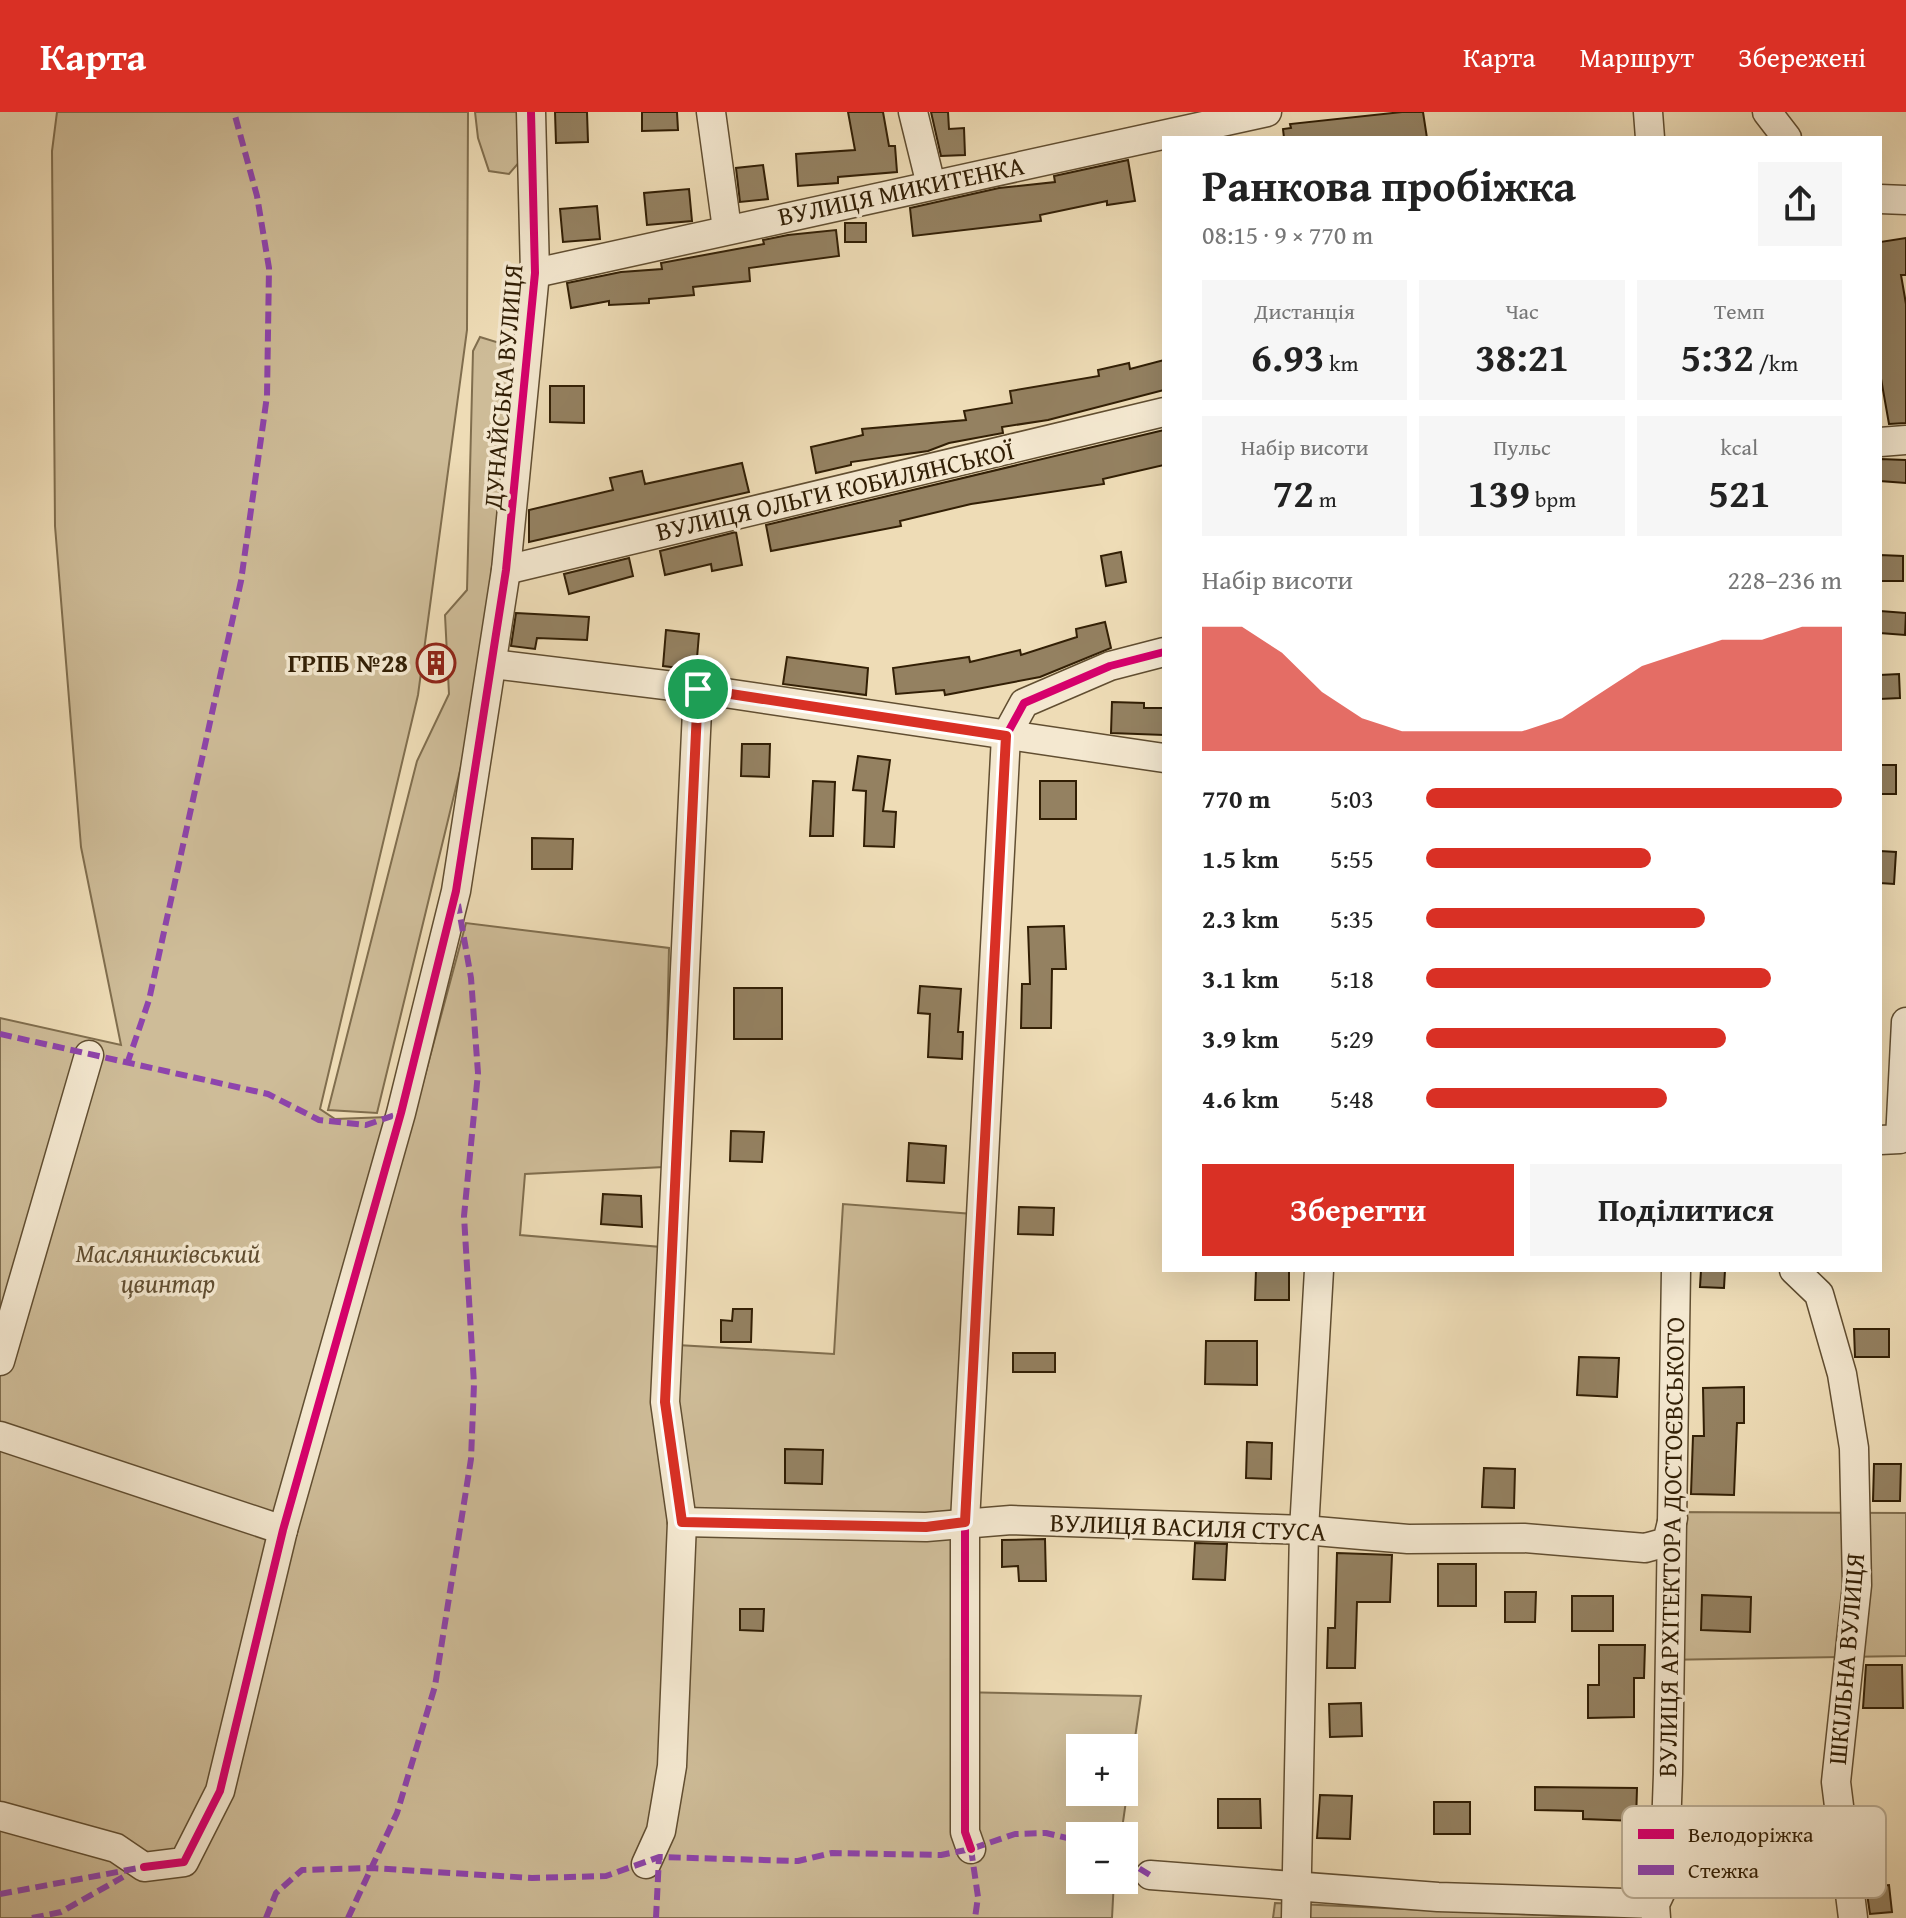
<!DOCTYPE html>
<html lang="uk">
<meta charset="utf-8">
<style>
body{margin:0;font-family:"Gentium Book Plus",serif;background:#f6f6f6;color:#222;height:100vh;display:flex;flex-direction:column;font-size:30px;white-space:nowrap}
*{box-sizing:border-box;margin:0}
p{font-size:26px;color:#767676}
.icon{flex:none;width:44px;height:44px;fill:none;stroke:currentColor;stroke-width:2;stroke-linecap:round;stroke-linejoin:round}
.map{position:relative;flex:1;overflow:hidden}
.sheet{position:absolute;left:1162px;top:24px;width:720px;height:1136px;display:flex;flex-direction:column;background:#fff;border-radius:0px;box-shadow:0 8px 32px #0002}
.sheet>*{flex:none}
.tools{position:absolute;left:1066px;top:1622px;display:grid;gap:16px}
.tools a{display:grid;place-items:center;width:72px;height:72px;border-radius:0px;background:#fff;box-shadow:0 8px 32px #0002;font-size:40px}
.pin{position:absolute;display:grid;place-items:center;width:68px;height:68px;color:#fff;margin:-34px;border:4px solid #fff;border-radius:50%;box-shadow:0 2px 8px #0007}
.round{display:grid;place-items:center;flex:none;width:84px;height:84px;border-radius:0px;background:#f6f6f6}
.overview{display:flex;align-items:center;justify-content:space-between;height:136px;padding:0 40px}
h1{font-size:44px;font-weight:700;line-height:60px}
.metrics{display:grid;grid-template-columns:repeat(3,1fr);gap:12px;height:136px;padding:8px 40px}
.metrics div{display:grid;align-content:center;border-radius:0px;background:#f6f6f6;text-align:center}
.metrics b{font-size:40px;font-weight:700}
.metrics small{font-size:22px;font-weight:400}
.metrics p{font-size:22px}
.chart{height:224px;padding:16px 40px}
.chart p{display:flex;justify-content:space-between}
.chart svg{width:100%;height:144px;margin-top:8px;fill:#d93025;opacity:.7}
.cta{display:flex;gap:16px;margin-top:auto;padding:16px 40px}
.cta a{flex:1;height:92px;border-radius:0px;background:#d93025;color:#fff;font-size:32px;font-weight:700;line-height:92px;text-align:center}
.cta a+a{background:#f6f6f6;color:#222}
ul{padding:0 40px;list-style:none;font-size:26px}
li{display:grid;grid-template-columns:128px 96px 1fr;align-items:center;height:60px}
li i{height:20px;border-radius:10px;background:#d93025}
header{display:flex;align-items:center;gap:48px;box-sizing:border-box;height:112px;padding:0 40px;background:#d93025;color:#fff}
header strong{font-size:38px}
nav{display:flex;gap:44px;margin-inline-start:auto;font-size:28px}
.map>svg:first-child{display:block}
</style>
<header>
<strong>Карта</strong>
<nav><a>Карта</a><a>Маршрут</a><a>Збережені</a></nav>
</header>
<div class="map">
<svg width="1906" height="1806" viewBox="0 0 1906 1806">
<rect width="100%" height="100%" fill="#eedcb6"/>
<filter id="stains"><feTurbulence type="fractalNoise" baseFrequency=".0025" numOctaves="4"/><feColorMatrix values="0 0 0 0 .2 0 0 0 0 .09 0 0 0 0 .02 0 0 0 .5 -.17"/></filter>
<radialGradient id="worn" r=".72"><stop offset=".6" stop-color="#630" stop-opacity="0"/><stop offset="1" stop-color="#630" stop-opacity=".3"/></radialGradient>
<g fill="#cebc98" stroke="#806e4e" stroke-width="2" fill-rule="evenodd">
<path d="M 57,0 L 468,0 L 467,218 L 418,583 L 320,997 L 335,1007 L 414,1004 L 466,811 L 669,836 L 664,1055 L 525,1062 L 520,1123 L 661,1135 L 660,1232 L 834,1242 L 843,1092 L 973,1102 L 956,1580 L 1141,1584 L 1121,1724 L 1080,1724 L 1080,1768 L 1114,1768 L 1112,1806 L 0,1806 L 0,906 L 121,933 L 81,735 L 55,414 L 52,39 ZM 1080,1636 L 1124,1636 L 1124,1680 L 1080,1680 Z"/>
<path d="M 475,0 L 521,0 L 522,47 L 509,62 L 489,59 L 478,26 Z"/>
<path d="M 480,225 L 519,237 L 497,506 L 377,1001 L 328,998 L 417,649 L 449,582 L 445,503 L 467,478 L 473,239 Z"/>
<path d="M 1664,1400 L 1906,1401 L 1906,1544 L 1661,1548 Z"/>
<path d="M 1275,1791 L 1606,1806 L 1273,1806 Z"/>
</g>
<g fill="#948161" stroke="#321f05" stroke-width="2">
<path d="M 555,0 L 587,0 L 588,30 L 556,31 Z"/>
<path d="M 642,0 L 677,0 L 678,18 L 642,19 Z"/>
<path d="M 848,0 L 883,0 L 889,34 L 895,34 L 897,60 L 838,65 L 838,71 L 798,74 L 796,42 L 855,38 Z"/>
<path d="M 931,0 L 948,0 L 949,17 L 964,16 L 965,43 L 941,44 Z"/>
<path d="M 1402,0 L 1423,0 L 1427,26 L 1284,26 L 1283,17 L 1291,16 L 1290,12 Z"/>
<path d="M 1128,48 L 1135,89 L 1107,93 L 1107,89 L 1040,103 L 1041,109 L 913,124 L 910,96 L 999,76 L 1055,70 L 1054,64 Z"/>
<path d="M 763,53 L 768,87 L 740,90 L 736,56 Z"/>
<path d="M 689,77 L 692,109 L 647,113 L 644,81 Z"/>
<path d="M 597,94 L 600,127 L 563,130 L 560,97 Z"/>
<rect x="845" y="111" width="21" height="19"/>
<path d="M 836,118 L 839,144 L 749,156 L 750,169 L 693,175 L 694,183 L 649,187 L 649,191 L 609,193 L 609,189 L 571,196 L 567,171 L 621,160 L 662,157 L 661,151 L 764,132 L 763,128 L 788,123 Z"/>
<path d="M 1906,126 L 1906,163 L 1901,163 L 1906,192 L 1906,311 L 1889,312 L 1880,261 L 1880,130 Z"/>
<path d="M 1164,248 L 1164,278 L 1048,308 L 1002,315 L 1003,321 L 949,331 L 928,339 L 851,350 L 851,353 L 816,361 L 811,335 L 863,323 L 862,317 L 966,308 L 964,299 L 1012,291 L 1010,279 L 1099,264 L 1098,258 L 1129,251 L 1130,257 Z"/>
<path d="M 550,274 L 584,274 L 584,311 L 550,310 Z"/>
<path d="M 1164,318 L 1164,353 L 1103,367 L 1104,372 L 971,392 L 900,409 L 901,414 L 771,439 L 766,413 Z"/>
<path d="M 1880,347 L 1906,348 L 1906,371 L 1880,369 Z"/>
<path d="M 742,351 L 749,380 L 529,430 L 529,398 L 613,378 L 610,366 L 642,359 L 645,372 Z"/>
<path d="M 736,420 L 742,453 L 712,459 L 711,452 L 665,463 L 660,439 Z"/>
<path d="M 1121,440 L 1126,470 L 1106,474 L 1101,444 Z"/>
<path d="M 1880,443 L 1903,444 L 1903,469 L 1880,469 Z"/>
<path d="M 629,446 L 633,464 L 569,482 L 564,462 Z"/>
<path d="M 1880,499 L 1906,501 L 1905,523 L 1880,521 Z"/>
<path d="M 516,501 L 589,505 L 587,528 L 537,526 L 535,537 L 511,534 Z"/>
<path d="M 1105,510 L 1111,536 L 1040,565 L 945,583 L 944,578 L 896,582 L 893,556 L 969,545 L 970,550 L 1020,538 L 1021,543 L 1077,525 L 1076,517 Z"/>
<path d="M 666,518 L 699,522 L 696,558 L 663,554 Z"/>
<path d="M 787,545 L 868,556 L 866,583 L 783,572 Z"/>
<path d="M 1899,562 L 1900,586 L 1880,587 L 1880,563 Z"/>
<path d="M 1112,590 L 1144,591 L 1144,596 L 1164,596 L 1164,623 L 1111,621 Z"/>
<path d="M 742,632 L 770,632 L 769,665 L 741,664 Z"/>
<path d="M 858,644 L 890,648 L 883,699 L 896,700 L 894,735 L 864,734 L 866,679 L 853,678 Z"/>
<rect x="1880" y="653" width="16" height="29"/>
<path d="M 813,669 L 835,670 L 833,724 L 810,724 Z"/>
<rect x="1040" y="669" width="36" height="38"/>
<path d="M 532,726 L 573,727 L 572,757 L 532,757 Z"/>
<path d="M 1880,739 L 1896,740 L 1894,772 L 1880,771 Z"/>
<path d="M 1064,814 L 1066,857 L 1052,857 L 1051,916 L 1021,916 L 1022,872 L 1030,872 L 1028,815 Z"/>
<path d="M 920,874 L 961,877 L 958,920 L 963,920 L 962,947 L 928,945 L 930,902 L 918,901 Z"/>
<rect x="734" y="876" width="48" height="51"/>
<path d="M 731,1019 L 764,1020 L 762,1050 L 730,1049 Z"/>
<path d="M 909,1031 L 946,1034 L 944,1071 L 907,1069 Z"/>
<path d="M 603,1082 L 641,1084 L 642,1115 L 601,1112 Z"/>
<path d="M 1019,1095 L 1054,1096 L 1053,1123 L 1018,1122 Z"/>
<path d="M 1256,1158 L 1289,1158 L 1289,1188 L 1255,1188 Z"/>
<path d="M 1701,1158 L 1725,1158 L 1724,1176 L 1700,1175 Z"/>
<path d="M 733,1197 L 752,1197 L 751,1230 L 721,1230 L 721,1208 L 732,1209 Z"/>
<path d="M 1854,1217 L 1889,1217 L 1889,1245 L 1855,1245 Z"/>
<path d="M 1206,1229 L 1257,1229 L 1257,1273 L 1205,1272 Z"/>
<rect x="1013" y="1241" width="42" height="19"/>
<path d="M 1579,1245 L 1619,1246 L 1617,1285 L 1577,1283 Z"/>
<path d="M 1744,1275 L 1744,1311 L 1737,1311 L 1734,1383 L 1691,1382 L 1693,1324 L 1704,1324 L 1703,1276 Z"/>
<path d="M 1247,1330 L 1272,1331 L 1271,1367 L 1246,1366 Z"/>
<path d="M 785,1337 L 823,1338 L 822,1372 L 785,1371 Z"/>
<path d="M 1874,1352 L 1901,1352 L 1900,1389 L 1873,1389 Z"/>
<path d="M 1484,1356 L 1515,1357 L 1514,1396 L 1482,1395 Z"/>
<path d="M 1045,1427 L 1046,1469 L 1019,1469 L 1018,1454 L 1002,1455 L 1002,1428 Z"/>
<path d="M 1195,1431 L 1227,1432 L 1225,1468 L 1193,1467 Z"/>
<path d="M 1337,1441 L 1392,1443 L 1390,1490 L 1357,1490 L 1355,1556 L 1327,1556 L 1328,1516 L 1335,1516 Z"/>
<rect x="1438" y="1452" width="38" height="42"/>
<path d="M 1505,1480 L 1536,1480 L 1535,1510 L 1505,1510 Z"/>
<path d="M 1702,1483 L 1751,1485 L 1750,1520 L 1701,1518 Z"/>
<rect x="1572" y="1484" width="41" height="35"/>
<path d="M 740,1497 L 764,1497 L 763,1519 L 740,1518 Z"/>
<path d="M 1599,1533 L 1645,1533 L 1644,1566 L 1634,1566 L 1634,1605 L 1588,1606 L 1588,1573 L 1599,1573 Z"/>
<path d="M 1866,1553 L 1902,1553 L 1903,1596 L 1863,1596 Z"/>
<path d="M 1361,1591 L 1362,1624 L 1330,1625 L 1329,1592 Z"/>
<path d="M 1535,1675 L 1637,1676 L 1636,1709 L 1583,1707 L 1583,1699 L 1535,1698 Z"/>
<path d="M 1320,1683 L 1352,1684 L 1350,1727 L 1317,1726 Z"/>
<path d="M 1218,1687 L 1260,1687 L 1261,1716 L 1218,1716 Z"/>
<rect x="1434" y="1690" width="36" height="32"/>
<path d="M 1889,1773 L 1892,1800 L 1870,1802 L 1866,1775 Z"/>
</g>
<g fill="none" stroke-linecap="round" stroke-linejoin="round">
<defs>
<g id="minor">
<path d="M 711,0 L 727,117"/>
<path d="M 913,0 L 931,73"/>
<path d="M 1648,0 L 1650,26"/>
<path d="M 1767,0 L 1787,26"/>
<path d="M 1880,87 L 1906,88"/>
<path d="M 535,161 L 1267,0"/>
<path d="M 1880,330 L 1906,328"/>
<path d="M 506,458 L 1164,300"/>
<path d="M 493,552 L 698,577 L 1164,646"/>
<path d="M 1880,1028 L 1900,1027 L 1906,910"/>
<path d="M 1794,1158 L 1819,1182 L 1842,1262 L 1854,1336 L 1857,1473 L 1836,1670 L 1853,1806"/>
<path d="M 0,1249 L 89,943"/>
<path d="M 0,1324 L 283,1418"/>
<path d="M 682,1410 L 926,1415 L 1011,1408 L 1304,1418 L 1408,1427 L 1524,1426 L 1645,1436 L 1667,1430 L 1673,1406"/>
<path d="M 0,1704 L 116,1736 L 144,1755 L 184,1750 L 220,1679 L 283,1418 L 401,1001 L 456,779 L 506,458 L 535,161 L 531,0"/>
<path d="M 971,1737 L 965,1720 L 965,1410 L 1006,624 L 1024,591 L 1110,554 L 1164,540"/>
<path d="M 646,1752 L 661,1719 L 672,1654 L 682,1410 L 665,1290 L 698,577"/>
<path d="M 1150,1763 L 1438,1785 L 1655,1792"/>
<path d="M 1296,1806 L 1304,1418 L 1319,1158"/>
<path d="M 1656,1806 L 1655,1792 L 1664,1773 L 1668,1662 L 1676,1158"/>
</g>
</defs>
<use href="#minor" stroke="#614e31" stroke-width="31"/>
<use href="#minor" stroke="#f4e8d0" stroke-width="28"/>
<g stroke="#8e44ad" stroke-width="6" stroke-dasharray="12 6" stroke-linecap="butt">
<path d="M 0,922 L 268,982 L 319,1008 L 366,1013 L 401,1001"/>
<path d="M 127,952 L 149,888 L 241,469 L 267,284 L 269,156 L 257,84 L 234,0"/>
<path d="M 971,1737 L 978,1785 L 975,1806"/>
<path d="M 1124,1747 L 1150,1763"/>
<path d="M 0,1782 L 144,1755"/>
<path d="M 32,1806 L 61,1800 L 123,1765"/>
<path d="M 266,1806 L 276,1781 L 302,1758 L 372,1756 L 532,1766 L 606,1764 L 659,1745 L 798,1749 L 832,1741 L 941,1743 L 971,1737 L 1015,1722 L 1046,1721 L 1080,1729"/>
<path d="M 348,1806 L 397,1701 L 435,1574 L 471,1347 L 474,1272 L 464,1104 L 478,961 L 471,866 L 458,792"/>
<path d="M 656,1806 L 659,1745"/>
</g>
<defs>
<g id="cycleway">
<path d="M 971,1737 L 965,1720 L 965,1410 L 1006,624 L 1024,591 L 1110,554 L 1164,540"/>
<path d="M 144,1755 L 184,1750 L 220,1679 L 283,1418 L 401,1001 L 456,779 L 506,458 L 535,161 L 531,0"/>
</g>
</defs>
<use href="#cycleway" stroke="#f4e8d0" stroke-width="13"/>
<use href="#cycleway" stroke="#d6006c" stroke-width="8"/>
</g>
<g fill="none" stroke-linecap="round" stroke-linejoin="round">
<defs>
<path id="route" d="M 698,577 L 1006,624 L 965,1410 L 926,1415 L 682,1410 L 665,1290 Z"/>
</defs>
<use href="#route" stroke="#fff" stroke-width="16"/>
<use href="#route" stroke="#d93025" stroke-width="10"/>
</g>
<defs>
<symbol id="building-ring" viewBox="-11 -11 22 22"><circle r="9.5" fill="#f4e8d0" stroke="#8f2418" stroke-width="1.5"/><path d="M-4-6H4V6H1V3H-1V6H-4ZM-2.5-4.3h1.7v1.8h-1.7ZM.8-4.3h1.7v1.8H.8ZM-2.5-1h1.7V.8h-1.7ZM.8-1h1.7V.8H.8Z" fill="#8f2418"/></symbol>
</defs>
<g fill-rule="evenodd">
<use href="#building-ring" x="414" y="529" width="44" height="44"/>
</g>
<g text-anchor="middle" stroke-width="7" stroke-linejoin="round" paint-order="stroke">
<g font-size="26" fill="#321f05" stroke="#f4e8d0">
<text transform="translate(901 79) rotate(-12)" y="9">ВУЛИЦЯ МИКИТЕНКА</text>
<text transform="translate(503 275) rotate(-85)" y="9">ДУНАЙСЬКА ВУЛИЦЯ</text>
<text transform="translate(835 379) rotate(-13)" y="9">ВУЛИЦЯ ОЛЬГИ КОБИЛЯНСЬКОЇ</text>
<text transform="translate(1188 1415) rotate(2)" y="9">ВУЛИЦЯ ВАСИЛЯ СТУСА</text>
<text transform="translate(1671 1435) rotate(-89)" y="9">ВУЛИЦЯ АРХІТЕКТОРА ДОСТОЄВСЬКОГО</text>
<text transform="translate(1846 1547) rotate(-85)" y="9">ШКІЛЬНА ВУЛИЦЯ</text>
</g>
<g font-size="26" font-weight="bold" fill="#321f05" stroke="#f4e8d0" text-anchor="end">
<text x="408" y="560">ГРПБ №28</text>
</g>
<g font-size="26" font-style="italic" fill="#614e31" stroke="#f4e8d0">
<text x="168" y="1150">Масляниківський<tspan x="168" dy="30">цвинтар</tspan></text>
</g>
</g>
<rect x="1622" y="1694" width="264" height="92" rx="12" fill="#f4e8d0" stroke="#baac93" stroke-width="2"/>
<rect x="1638" y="1717" width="36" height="10" fill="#d6006c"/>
<rect x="1638" y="1753" width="36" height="10" fill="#8e44ad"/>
<g font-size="22" fill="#321f05">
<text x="1688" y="1730">Велодоріжка</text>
<text x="1688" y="1766">Стежка</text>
</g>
<rect width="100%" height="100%" filter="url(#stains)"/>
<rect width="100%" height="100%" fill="url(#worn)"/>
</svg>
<div class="tools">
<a>+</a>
<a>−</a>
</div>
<div class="pin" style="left:698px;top:577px;background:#1e9e55"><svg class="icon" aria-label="arrive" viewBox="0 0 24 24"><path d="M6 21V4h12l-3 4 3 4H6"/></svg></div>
<section class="sheet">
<div class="overview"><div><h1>Ранкова пробіжка</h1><p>08:15 · 9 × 770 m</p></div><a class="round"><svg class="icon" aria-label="share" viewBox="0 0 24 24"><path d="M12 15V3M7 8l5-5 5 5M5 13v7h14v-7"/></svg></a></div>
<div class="metrics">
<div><p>Дистанція</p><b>6.93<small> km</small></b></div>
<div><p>Час</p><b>38:21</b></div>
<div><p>Темп</p><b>5:32<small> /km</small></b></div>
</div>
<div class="metrics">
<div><p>Набір висоти</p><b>72<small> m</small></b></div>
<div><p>Пульс</p><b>139<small> bpm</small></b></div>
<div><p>kcal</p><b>521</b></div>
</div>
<div class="chart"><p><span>Набір висоти</span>228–236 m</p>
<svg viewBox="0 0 160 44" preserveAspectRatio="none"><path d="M0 44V6L10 6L20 14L30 26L40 34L50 38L60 38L70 38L80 38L90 34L100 26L110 18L120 14L130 10L140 10L150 6L160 6V44z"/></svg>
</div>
<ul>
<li><b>770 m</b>5:03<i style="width:100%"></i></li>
<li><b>1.5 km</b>5:55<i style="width:54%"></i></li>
<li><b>2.3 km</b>5:35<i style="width:67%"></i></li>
<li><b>3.1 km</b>5:18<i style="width:83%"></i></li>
<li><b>3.9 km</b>5:29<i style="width:72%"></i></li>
<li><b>4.6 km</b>5:48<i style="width:58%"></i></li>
</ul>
<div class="cta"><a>Зберегти</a><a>Поділитися</a></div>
</section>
</div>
